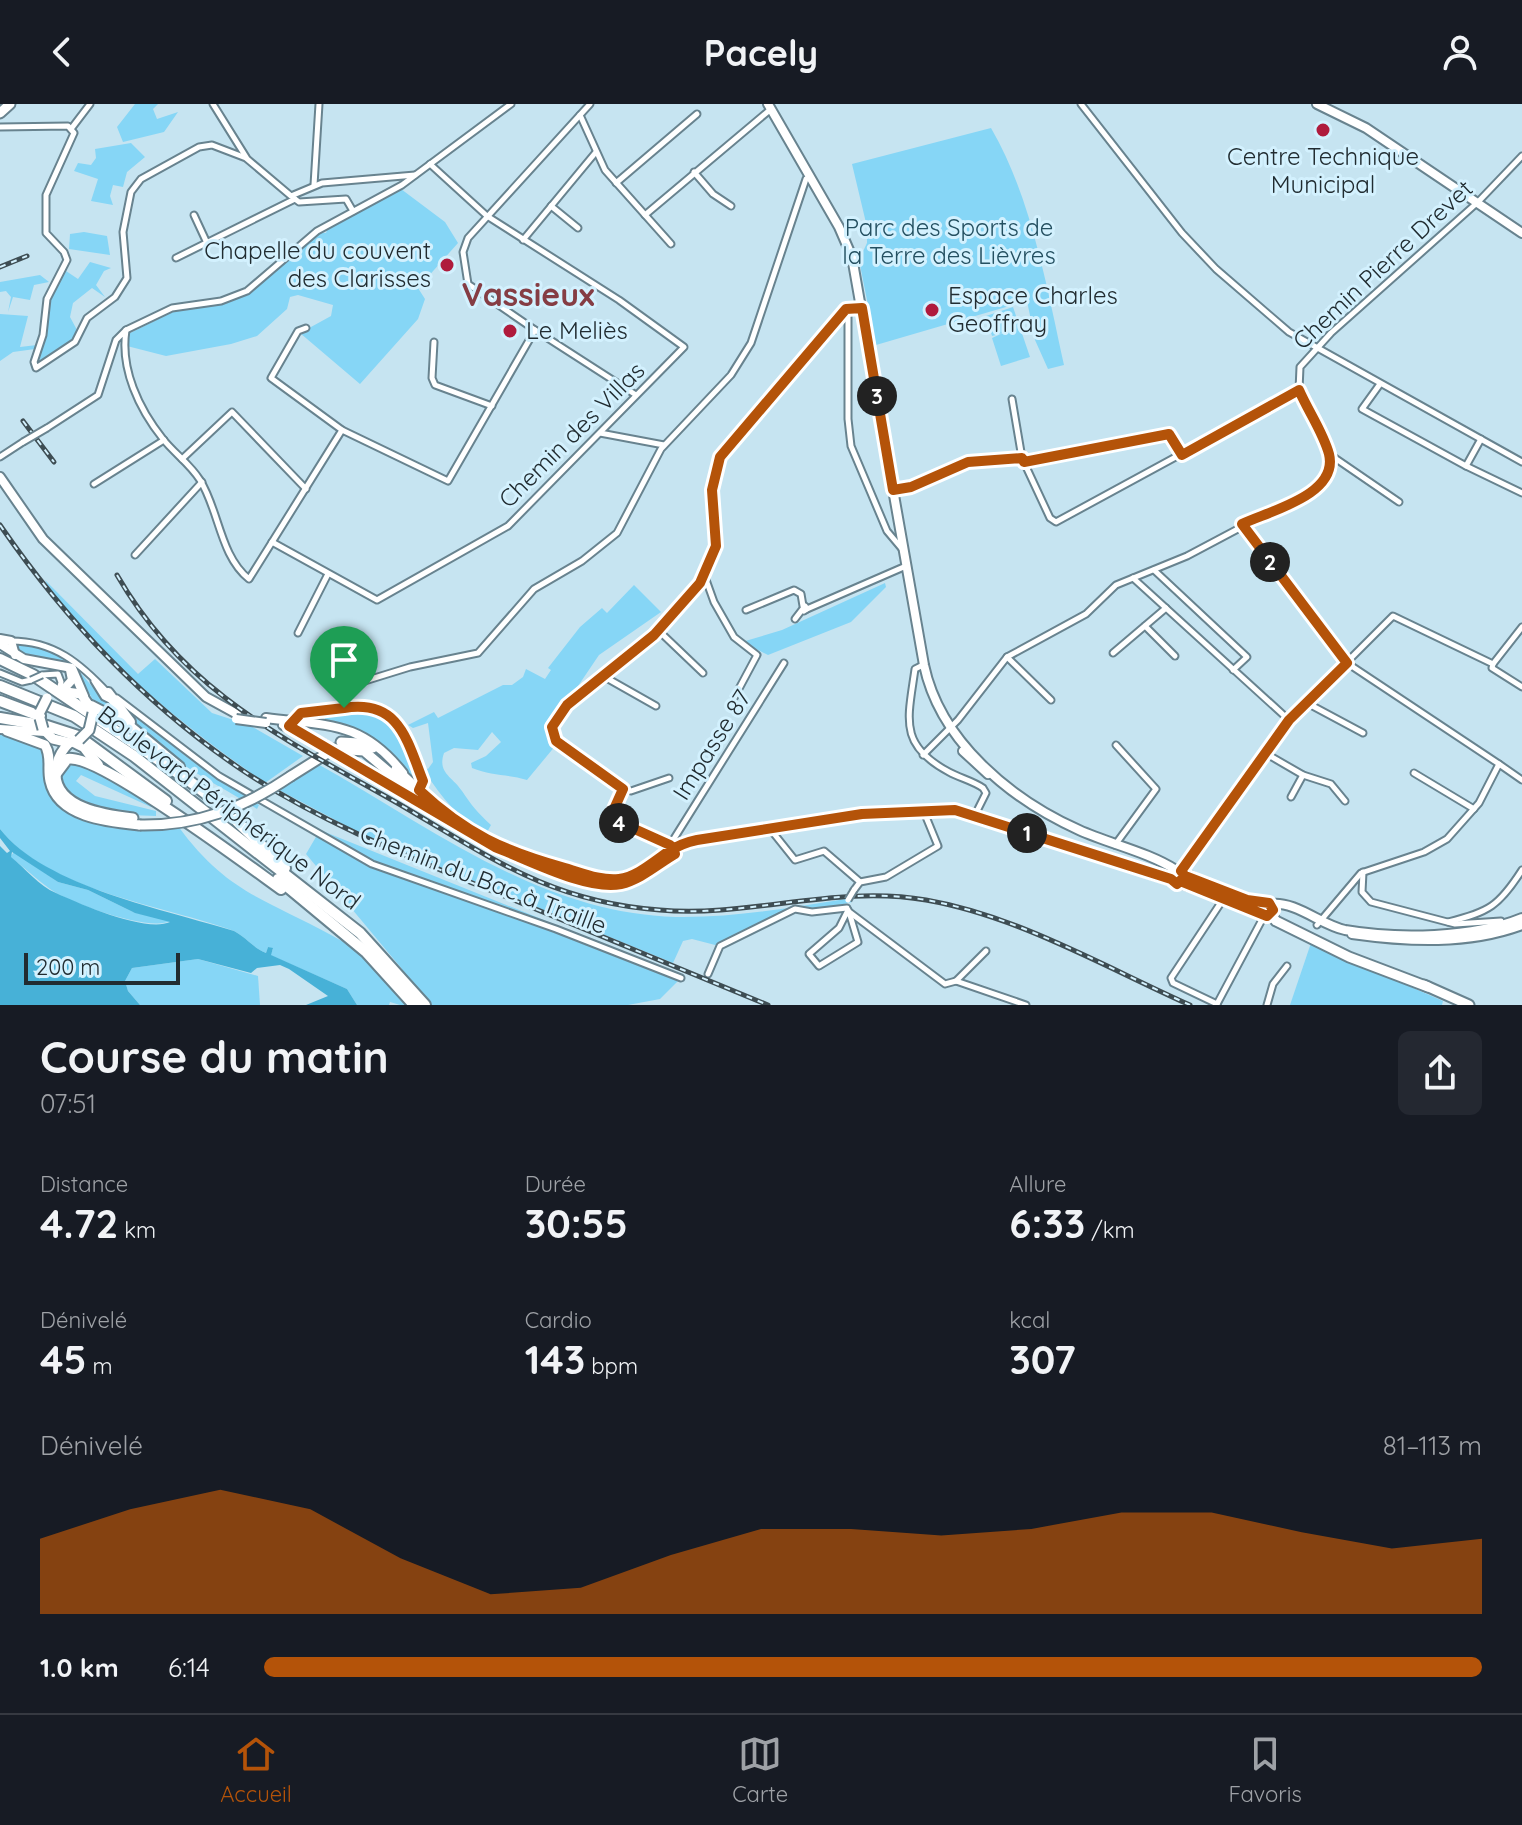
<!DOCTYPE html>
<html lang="fr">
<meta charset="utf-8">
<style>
body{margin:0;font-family:Quicksand,sans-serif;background:#242831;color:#f1f3f6;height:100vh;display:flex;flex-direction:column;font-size:30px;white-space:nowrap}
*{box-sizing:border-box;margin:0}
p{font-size:26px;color:#9ea1a6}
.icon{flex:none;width:44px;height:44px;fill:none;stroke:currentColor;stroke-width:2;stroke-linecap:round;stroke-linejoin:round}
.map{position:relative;height:901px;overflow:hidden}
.side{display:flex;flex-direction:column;background:#171b24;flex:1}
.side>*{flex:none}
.scale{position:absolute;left:24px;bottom:20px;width:156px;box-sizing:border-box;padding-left:8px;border:4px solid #212c31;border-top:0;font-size:22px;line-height:28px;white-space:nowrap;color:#212c31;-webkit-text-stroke:6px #d3f1fe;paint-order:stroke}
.pin{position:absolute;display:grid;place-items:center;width:68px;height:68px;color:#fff;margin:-82px -34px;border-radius:50% 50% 50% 0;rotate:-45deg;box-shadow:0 0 8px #0007}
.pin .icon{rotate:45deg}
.km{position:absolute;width:40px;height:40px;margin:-20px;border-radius:50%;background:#222;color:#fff;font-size:22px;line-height:40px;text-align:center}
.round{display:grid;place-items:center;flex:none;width:84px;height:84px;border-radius:12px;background:#242831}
.head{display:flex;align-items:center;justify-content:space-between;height:136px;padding:0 40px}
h1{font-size:44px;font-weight:700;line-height:60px}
.stats{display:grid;grid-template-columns:repeat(3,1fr);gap:12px;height:136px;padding:8px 40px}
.stats div{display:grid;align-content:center}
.stats b{font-size:40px;font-weight:700}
.stats small{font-size:22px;font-weight:400}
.stats p{font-size:22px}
.chart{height:224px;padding:16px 40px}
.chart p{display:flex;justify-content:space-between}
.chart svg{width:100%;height:144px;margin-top:8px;fill:#b45309;opacity:.7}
ul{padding:0 40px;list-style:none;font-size:26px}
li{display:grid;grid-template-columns:128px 96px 1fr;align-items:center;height:60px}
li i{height:20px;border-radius:10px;background:#b45309}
header{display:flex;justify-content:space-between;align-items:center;height:104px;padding:0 40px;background:#171b24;font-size:36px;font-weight:700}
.tab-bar{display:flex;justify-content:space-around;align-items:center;height:112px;border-top:2px solid #363941;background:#171b24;font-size:22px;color:#9ea1a6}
.tab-bar a{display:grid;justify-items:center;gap:4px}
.tab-bar .on{color:#b45309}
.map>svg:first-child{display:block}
</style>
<header><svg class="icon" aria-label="back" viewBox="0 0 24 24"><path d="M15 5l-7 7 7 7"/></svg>Pacely<svg class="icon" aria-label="person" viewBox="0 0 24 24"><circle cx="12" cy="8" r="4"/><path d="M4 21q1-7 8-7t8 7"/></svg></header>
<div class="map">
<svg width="1522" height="901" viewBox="0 0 1522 901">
<rect width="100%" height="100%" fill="#c6e4f1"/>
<g fill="#86d6f6">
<path d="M 135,0 L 158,0 L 153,5 L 157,15 L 178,8 L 164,28 L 123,38 L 117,23 Z"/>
<path d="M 991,24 C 1031,92 1047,184 1064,261 L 1048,265 L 1035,236 L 1027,197 L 876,241 L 859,156 L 867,139 L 867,123 L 852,60 Z"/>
<path d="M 131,39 L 145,53 L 127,68 L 123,83 L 113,81 L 110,92 L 113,101 L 91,97 L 98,75 L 74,67 L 78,59 L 91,61 L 96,54 L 95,45 Z"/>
<path d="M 401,85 L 445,118 L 458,139 L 418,184 L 425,195 L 418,215 L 360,280 L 300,229 L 331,212 L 333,201 L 298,191 L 290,193 L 287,205 L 257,232 L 231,240 L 166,252 L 127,242 L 128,230 L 177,206 L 209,202 L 248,190 L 320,128 L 326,129 L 328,123 Z"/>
<path d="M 84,128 L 107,132 L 110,151 L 69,145 L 70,130 Z"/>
<path d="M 90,158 L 111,164 L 104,167 L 96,181 L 105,193 L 92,184 L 73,199 L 70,213 L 77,226 L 73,236 L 39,258 L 48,200 L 66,167 L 78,175 Z"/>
<path d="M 40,171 L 49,178 L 34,181 L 30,196 L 13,193 L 8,208 L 11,193 L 6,187 L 0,188 L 0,178 Z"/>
<path d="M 1013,203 L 1030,253 L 1001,262 L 992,234 L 1003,229 L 992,232 L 986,212 Z"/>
<path d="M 0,210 L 28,212 L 20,243 L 37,241 L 35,245 L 13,248 L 0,257 Z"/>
<path d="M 45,476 L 138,570 L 155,555 L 212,609 L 249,621 L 303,652 L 265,679 C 194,629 126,577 70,509 C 62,499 49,487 45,476 Z"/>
<path d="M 885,479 L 886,483 L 851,518 L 768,551 L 742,538 L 782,526 Z"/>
<path d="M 634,481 L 661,508 L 599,551 L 549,625 L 550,633 L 556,641 L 527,676 C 508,670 491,672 472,664 L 471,659 L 486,652 L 501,638 L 492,628 L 478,646 L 454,644 L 444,649 C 437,669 453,673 462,687 C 472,702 477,708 491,721 L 486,730 C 460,716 441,693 426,669 L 424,663 L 428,665 L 433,658 L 428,619 L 413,624 L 408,621 L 434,608 L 438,614 L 503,581 L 512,581 L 523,573 L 526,565 L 545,575 L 551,566 L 548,564 L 580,523 L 602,504 L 607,509 Z"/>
<path d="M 35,539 L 68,554 L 101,593 L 111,598 L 118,611 L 96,601 L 73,561 L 19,549 L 15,541 Z"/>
<path d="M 122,601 L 187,653 L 259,701 L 257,705 C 212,676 149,650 122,601 Z"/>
<path d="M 352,605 C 390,608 417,639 418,677 L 414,677 C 388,647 366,622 325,617 L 325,609 Z"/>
<path d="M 0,629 L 41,640 L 72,708 L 178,722 C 227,789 264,794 331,831 C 358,845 371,861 402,865 L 306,750 L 320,726 L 683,872 L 660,895 L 628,901 L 400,901 L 390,898 L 389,901 L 357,901 L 347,885 L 270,851 L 273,845 L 268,843 L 266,849 C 252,843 247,834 234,827 C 164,801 49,788 0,725 Z"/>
<path d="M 76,656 L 157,702 L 151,703 L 81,671 L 76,677 L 95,692 L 156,707 L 156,712 C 123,711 76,709 60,675 L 61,665 Z"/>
<path d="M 316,659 C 431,723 539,809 676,813 C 734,814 795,803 852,794 L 852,798 L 819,806 L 800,803 L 719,842 L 692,835 L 683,837 L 673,859 L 371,735 L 279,686 Z"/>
<path d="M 14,748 L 58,778 L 88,786 L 133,808 L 170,817 C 150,828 69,799 50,785 C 36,775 24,763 10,753 Z"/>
<path d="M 1311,839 L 1443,897 L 1442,901 L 1290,901 Z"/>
<path d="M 198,855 L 258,872 L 260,901 L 140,901 L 128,887 L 125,877 L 132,864 Z"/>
</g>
<path fill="#47b1d7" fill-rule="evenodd" d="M 0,725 C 45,783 167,806 234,827 C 247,834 252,843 266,849 L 268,843 L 273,844 L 271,851 L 347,885 L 357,901 L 306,901 L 328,892 L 289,865 L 280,861 L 257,864 L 251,869 L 198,855 L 132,864 L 125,877 L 128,887 L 140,901 L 0,901 L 0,742 L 7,749 L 10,747 L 0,734 ZM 12,748 L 58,778 L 88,786 L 135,809 L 170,818 C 146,829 80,800 56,789 C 39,782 25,764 11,753 Z"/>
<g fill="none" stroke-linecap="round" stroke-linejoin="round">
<defs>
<g id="street">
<path d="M 213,0 L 246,53"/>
<path d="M 1081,0 L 1182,129 L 1216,165 L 1289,228 L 1522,358"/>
<path d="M 580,11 L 605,66 L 671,140"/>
<path d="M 0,23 L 68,22 L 74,29 L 46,91 L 46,129 L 64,148 L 67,156 L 47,195 L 43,231 L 34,258 L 36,264 L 75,238 L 87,214 L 115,193 L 127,174 L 123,128 L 131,88 L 141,75 L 199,43 L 212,41 L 246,54 L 291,92 L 322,79 L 415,71"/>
<path d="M 71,25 L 90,0"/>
<path d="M 694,68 L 713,90 L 731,102"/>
<path d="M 616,79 L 697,10"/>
<path d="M 314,81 L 319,0"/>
<path d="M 295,95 L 299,98 L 346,95 L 353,107"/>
<path d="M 551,102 L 578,124"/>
<path d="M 194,111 L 207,139"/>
<path d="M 645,111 L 771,5"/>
<path d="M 523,136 L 596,48"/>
<path d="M 176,154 L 295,95"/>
<path d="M 848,205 L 848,315 L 851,342 L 887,427 L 903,446"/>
<path d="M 306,224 L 298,227 L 271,274 L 342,326"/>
<path d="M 126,226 L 172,204 L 221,197 L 247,187 L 317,127 L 402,81 L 511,0"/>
<path d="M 535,226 L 636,291"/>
<path d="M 434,238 L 432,274 L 435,281 L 492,302"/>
<path d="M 1380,280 L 1362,305 L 1466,362 L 1481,335"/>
<path d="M 1012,295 L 1022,354"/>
<path d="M 47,324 L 98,291 L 116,236 L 126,226 C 120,265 139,305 163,335 C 174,349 190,360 200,376 C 219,406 220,452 249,475 L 342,326 L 448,377 L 535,226 L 468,180 L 463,148 L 468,134 L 590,0"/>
<path d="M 600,329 L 664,341"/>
<path d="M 1329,350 L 1399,398"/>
<path d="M 0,353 L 23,338"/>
<path d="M 182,355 L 232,308 L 306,385"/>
<path d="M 1024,358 L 1169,330 L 1182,351"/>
<path d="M 1466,362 L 1522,389"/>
<path d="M 94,380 L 164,336"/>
<path d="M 894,386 L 911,383 L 968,358 L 1022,354 L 1050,414 L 1056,418 L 1299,286"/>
<path d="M 1242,420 L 1341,555 L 1499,660"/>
<path d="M 272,438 L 377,496 L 508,422 L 684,243 L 619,196 L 487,112 L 430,60"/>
<path d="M 135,451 L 202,378"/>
<path d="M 1154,466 L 1247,553 L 1233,566"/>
<path d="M 705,473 L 714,498 L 734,533 L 757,551 L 734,594"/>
<path d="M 1133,474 L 1289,616"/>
<path d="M 807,505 L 906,462"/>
<path d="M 746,506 L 794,486 L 801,490 L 803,502"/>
<path d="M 795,515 L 805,502 L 807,505 L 804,507"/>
<path d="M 1145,522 L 1175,552"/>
<path d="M 659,527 L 703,569"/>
<path d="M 298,529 L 328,470"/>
<path d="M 11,537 C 54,537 80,559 108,589"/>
<path d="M 1113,549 L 1166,504"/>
<path d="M 1007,553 L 1051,596"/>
<path d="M 1493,560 L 1522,523"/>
<path d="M 923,561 L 915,565 C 908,615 898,641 949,668 C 960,674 973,677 983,684 L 986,689 L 975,711"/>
<path d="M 0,569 L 22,578 L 31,576"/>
<path d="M 42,571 L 58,570 L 61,578 L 59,587"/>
<path d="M 603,572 L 656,602"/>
<path d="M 94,577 L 104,593 L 110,596"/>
<path d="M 117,594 L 219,672 L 372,760 L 556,825 L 681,874"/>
<path d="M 1307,599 L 1363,629"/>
<path d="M 344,604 L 342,584 L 410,563 L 478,549 L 534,485 L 582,457 L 617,429 L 661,345 L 731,271 L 751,239 L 806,75 L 810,73"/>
<path d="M 292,616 C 303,606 319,607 333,605 C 398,597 402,624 423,677 L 420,685"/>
<path d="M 1265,649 L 1303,671 L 1331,680 L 1345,697"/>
<path d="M 923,651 L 958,616 L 1007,553 L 1086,510 L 1116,481 L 1187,452 L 1319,382 L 1328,366 L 1329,350 L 1299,286 L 1300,263 L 1331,229 L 1478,98 L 1522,52"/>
<path d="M 1414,669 L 1474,705"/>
<path d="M 623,685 L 631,687 L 669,674"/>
<path d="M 1291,693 L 1303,671"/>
<path d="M 771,726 L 795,756 L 824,747 L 860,778"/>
<path d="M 670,741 L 784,559"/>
<path d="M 1115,741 L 1156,685 L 1116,641"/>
<path d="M 674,747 L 670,741 L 610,714 L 623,685 L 556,637 L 552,623 C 593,562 673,535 708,467 C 727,430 703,391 720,353 L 848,205"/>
<path d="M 1181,767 L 1289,616 L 1393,512 L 1493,560 L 1492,564 L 1522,583"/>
<path d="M 1363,768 L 1362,788 L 1371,798 L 1455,820 L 1501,817"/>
<path d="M 854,786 L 860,778 L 886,773 L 938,742 L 924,708"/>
<path d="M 848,806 L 839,824 L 809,850 L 819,862 L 858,838 L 849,808"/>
<path d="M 848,807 L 945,880 L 956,877 L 1026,901"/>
<path d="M 1448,818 C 1489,808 1499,802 1522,766"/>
<path d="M 1317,821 L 1361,769 L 1424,748 L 1447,735 L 1479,699 L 1499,660 L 1522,676"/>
<path d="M 708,870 L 720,842 L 795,805 L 812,808 L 847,804"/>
<path d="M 956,877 L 986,847"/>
<path d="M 1217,900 L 1173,879 L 1171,874 L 1224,794"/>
<path d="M 1217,900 L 1264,812"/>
<path d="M 1267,901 L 1273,880 L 1287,862"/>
</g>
<g id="secondary">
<path d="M 768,0 L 839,123 L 852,153 L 924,561 C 940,637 1010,695 1079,726 C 1110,740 1148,748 1176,766"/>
<path d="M 1317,0 L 1366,24 L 1522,129"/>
<path d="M 0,373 L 43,435 L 206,593 L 237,610"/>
<path d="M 0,535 L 11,537 L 15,551"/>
<path d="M 0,540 L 24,555 L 72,564 L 84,592"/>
<path d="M 63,586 L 72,576 L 70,566"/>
<path d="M 266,614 C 327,622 361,616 403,669"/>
<path d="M 283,621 L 323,640"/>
<path d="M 0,625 L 45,628"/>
<path d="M 963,647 L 988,670"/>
<path d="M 344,655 L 414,692"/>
<path d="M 1271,800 C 1296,797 1321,821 1345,826 C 1397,835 1473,834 1522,814"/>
<path d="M 1352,830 C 1409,838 1468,841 1522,821"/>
</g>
<g id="primary">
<path d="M 0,9 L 10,0"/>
<path d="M 59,587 L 81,590 L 92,606"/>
<path d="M 43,625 L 53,635 L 70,639"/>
<path d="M 7,627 L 45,641 C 52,653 47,664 50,677 C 58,714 110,718 140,721"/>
<path d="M 341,638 L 359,639 L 373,644"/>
<path d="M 69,639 C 61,647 56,657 56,668 C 54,704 107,711 133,714"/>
<path d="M 396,665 L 426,693"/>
<path d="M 291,672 L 334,645 L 364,647 L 428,701 L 484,737 L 517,751"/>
<path d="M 514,750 C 544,758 603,784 631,772 C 655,761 672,742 697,736 L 862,710 L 958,707 L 1224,793 L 1264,812 L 1271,811 L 1276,817 L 1349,853 L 1428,883"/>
<path d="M 1171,775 L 1173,768 L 1178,766 L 1201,778"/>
<path d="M 1248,797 L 1269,799 L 1273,804 L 1271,811"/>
<path d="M 1424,881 L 1469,901"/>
</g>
<g id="highway">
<path d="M 0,555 L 33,571 L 188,676 L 218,699 L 285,764"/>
<path d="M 0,582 L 74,612 L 134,652 L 360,829 L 425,901"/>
<path d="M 108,589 L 130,618"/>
<path d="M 0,597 L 40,612"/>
<path d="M 91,602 L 128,621 L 179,663"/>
<path d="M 0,614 L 47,622 L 78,632 L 166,697"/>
<path d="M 74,638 L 84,643 L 98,661"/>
<path d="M 55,671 L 67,655 C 96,647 250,763 281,785"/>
<path d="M 278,775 L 366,848 L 414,901"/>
</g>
</defs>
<use href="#street" stroke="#68838f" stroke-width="9"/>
<use href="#secondary" stroke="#68838f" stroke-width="12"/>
<use href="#primary" stroke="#68838f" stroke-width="13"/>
<use href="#highway" stroke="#68838f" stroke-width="14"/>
<use href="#street" stroke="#fff" stroke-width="5"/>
<use href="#secondary" stroke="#fff" stroke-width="8"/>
<use href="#primary" stroke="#fff" stroke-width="9"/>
<use href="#highway" stroke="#fff" stroke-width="10"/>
<defs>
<g id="rail">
<path d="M 0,163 L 27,152"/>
<path d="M 23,317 L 54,358"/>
<path d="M 0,421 C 66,517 145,600 242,666 C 323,720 414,755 504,792 C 592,828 680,865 768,901"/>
<path d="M 117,471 C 185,589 285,635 399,700 C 490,753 550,798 660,806 C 749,814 836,780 926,796 C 1018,812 1105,863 1190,901"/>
</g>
</defs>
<use href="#rail" stroke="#3e4d53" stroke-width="5"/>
<use href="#rail" stroke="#d3f1fe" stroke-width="2" stroke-dasharray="6" stroke-linecap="butt"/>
<defs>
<g id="street-bridge">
<path d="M 23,338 L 47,324"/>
<path d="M 31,576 L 42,571"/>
<path d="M 848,796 L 854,786"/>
</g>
<g id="secondary-bridge">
<path d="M 236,615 L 266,619"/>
<path d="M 323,640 L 344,655"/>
</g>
<g id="primary-bridge">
<path d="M 40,608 L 47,594"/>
<path d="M 40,614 L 43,625"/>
<path d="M 79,636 L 89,626 L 93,609"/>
<path d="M 140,721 C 198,722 244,704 291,672"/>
</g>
</defs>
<use href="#street-bridge" stroke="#68838f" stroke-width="9" stroke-linecap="butt"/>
<use href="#secondary-bridge" stroke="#68838f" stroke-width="12" stroke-linecap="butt"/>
<use href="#primary-bridge" stroke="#68838f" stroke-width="13" stroke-linecap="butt"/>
<use href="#street-bridge" stroke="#fff" stroke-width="5"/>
<use href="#secondary-bridge" stroke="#fff" stroke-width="8"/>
<use href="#primary-bridge" stroke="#fff" stroke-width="9"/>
</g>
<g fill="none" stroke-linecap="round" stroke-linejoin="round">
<defs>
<path id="route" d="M 344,604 C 399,595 407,636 423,677 L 419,686 C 466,730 504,747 565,764 C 582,769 601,777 619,775 C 637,773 653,758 668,748 C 677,742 687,738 697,736 L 862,710 L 955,706 L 1171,775 L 1177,780 L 1185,772 L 1247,796 L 1269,799 L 1273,806 L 1267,812 L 1183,778 L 1185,772 L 1181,767 L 1289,616 L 1347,559 L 1242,420 C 1269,407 1339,391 1329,350 C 1323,328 1308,307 1299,286 L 1182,351 L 1169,330 L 1024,358 L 1022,354 L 968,358 L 911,383 L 893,386 L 862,204 L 846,205 L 720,353 L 712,386 L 716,442 L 700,479 L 654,531 L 567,601 L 552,623 L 556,637 L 623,685 L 610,714 L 670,741 C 672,744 673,747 675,750 C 658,760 640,776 621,780 C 587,787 527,755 495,743 L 289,622 L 301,609 L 344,604"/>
</defs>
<use href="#route" stroke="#fff" stroke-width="16"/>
<use href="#route" stroke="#b45309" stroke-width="10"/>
</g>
<g fill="#af1b3d" stroke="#d3f1fe" stroke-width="3">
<circle cx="1323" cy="26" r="8"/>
<circle cx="447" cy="161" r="8"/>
<circle cx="932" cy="206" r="8"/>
<circle cx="510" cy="227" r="8"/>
</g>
<g text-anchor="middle" stroke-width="6" stroke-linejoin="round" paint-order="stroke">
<g font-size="24" fill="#212c31" stroke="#d3f1fe" text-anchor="start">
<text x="1323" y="61" text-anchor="middle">Centre Technique<tspan x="1323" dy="28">Municipal</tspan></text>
<text x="431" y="155" text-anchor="end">Chapelle du couvent<tspan x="431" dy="28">des Clarisses</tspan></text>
<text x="948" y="200">Espace Charles<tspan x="948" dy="28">Geoffray</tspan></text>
<text x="526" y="235">Le Meliès</text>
</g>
<g font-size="24" fill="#245061" stroke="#d3f1fe">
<text x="949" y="132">Parc des Sports de<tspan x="949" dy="28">la Terre des Lièvres</tspan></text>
</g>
<g font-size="24" fill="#212c31" stroke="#d3f1fe">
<text transform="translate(1383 161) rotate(-43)" y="8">Chemin Pierre Drevet</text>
<text transform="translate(572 331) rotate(-45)" y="8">Chemin des Villas</text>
<text transform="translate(712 641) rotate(-58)" y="8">Impasse 87</text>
<text transform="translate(229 704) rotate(37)" y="8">Boulevard Périphérique Nord</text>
<text transform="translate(483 776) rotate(21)" y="8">Chemin du Bac à Traille</text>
</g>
<g font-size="32" font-weight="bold" fill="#853d44" stroke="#d3f1fe">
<text x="528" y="202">Vassieux</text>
</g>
</g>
</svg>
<div class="scale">200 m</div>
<div class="pin" style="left:344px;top:604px;background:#1e9e55"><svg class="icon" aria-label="arrive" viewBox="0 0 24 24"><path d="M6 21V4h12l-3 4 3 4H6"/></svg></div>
<b class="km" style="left:1027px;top:729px">1</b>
<b class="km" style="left:1270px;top:458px">2</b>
<b class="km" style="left:877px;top:292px">3</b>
<b class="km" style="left:619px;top:719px">4</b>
</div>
<section class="side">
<div class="head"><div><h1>Course du matin</h1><p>07:51</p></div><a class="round"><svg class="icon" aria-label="share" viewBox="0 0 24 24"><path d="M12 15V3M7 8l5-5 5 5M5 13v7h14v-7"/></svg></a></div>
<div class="stats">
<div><p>Distance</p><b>4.72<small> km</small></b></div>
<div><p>Durée</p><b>30:55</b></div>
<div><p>Allure</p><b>6:33<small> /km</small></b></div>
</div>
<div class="stats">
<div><p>Dénivelé</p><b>45<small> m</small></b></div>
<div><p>Cardio</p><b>143<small> bpm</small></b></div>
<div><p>kcal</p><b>307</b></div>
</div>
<div class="chart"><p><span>Dénivelé</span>81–113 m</p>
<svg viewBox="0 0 160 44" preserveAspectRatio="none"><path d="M0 44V21L10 12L20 6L30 12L40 27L50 38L60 36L70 26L80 18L90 18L100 20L110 18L120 13L130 13L140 19L150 24L160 21V44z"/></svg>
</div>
<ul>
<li><b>1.0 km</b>6:14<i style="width:100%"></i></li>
</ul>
</section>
<nav class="tab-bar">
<a class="on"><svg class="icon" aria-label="home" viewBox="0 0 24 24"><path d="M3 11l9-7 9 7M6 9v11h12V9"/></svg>Accueil</a>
<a><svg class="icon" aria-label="map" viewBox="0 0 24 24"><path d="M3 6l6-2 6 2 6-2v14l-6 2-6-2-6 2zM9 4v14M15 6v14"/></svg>Carte</a>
<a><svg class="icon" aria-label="saved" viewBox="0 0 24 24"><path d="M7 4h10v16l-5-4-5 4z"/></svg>Favoris</a>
</nav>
